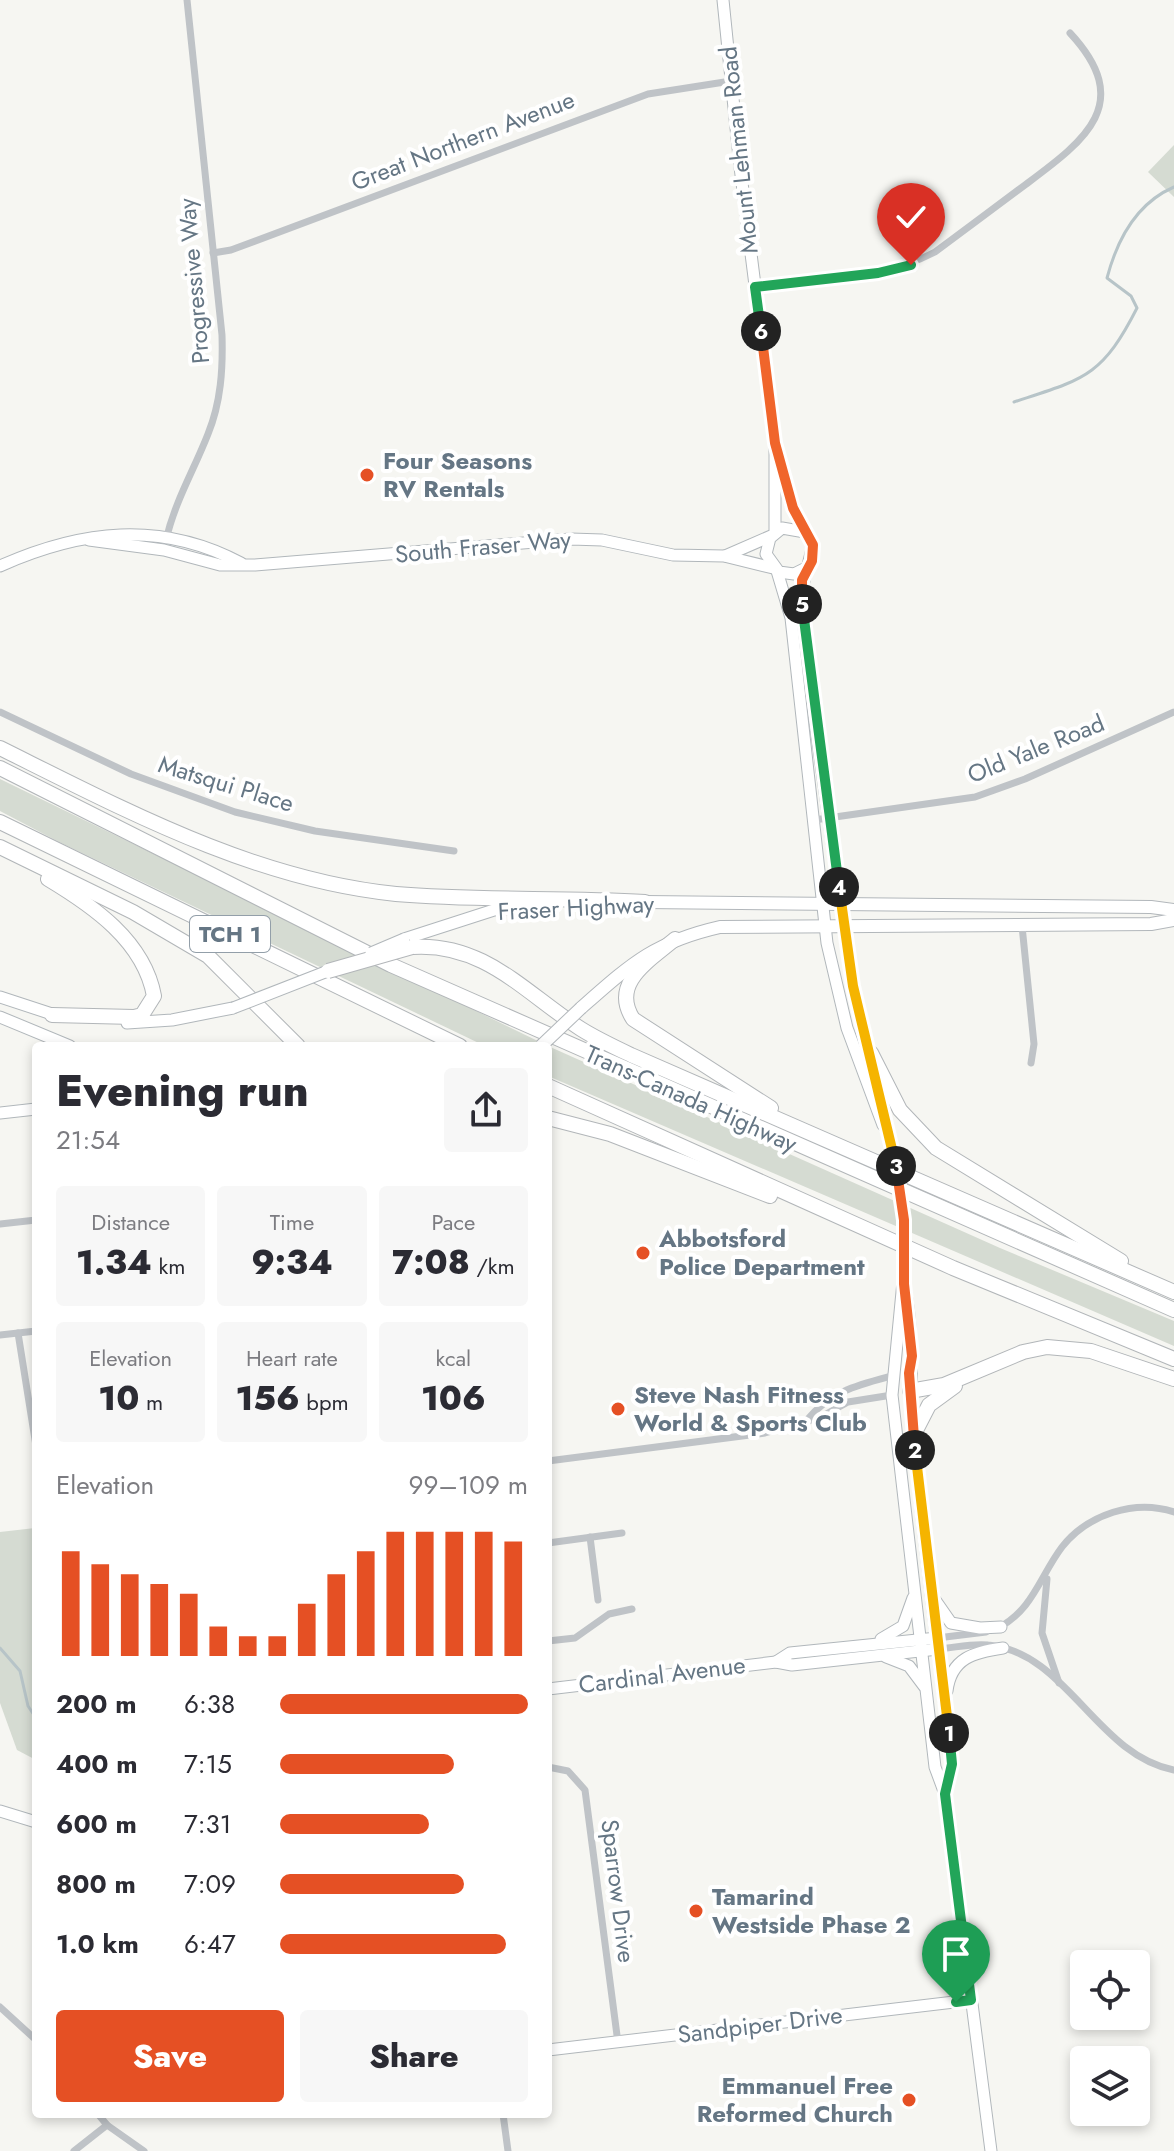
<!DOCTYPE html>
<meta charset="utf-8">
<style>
body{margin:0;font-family:Jost,sans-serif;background:#f7f7f7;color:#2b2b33;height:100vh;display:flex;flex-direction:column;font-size:30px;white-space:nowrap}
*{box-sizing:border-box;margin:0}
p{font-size:26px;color:#7c7c81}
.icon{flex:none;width:44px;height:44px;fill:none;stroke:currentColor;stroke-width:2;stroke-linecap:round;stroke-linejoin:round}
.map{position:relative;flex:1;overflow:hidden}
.sheet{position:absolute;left:32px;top:1042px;width:520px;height:1076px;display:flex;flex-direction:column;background:#fff;border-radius:8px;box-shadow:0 4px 12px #0003}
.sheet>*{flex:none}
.buttons{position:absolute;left:1070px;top:1950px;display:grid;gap:16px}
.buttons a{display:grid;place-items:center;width:80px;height:80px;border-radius:8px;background:#fff;box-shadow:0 4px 12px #0003;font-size:40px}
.pin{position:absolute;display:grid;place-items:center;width:68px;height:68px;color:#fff;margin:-82px -34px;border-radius:50% 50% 50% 0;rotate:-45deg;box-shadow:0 0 8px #0007}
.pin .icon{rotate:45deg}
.km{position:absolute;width:40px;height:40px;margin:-20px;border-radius:50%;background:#222;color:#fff;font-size:22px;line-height:40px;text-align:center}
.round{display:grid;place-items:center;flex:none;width:84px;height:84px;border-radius:8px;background:#f7f7f7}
.head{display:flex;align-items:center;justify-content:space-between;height:136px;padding:0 24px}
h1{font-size:44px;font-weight:800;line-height:60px}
.stats{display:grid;grid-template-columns:repeat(3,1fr);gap:12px;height:136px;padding:8px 24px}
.stats div{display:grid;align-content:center;border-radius:8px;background:#f7f7f7;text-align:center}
.stats b{font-size:34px;font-weight:800}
.stats small{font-size:22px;font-weight:400}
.stats p{font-size:22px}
.chart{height:224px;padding:16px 24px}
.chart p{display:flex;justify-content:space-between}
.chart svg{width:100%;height:144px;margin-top:8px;stroke:#e55024;stroke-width:6}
.primary-button{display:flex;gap:16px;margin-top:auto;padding:16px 24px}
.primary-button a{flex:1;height:92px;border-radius:8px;background:#e55024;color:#fff;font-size:32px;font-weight:800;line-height:92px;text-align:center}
.primary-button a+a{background:#f7f7f7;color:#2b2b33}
ul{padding:0 24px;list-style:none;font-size:26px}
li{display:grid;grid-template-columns:128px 96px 1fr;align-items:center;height:60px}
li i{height:20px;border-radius:10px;background:#e55024}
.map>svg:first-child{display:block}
</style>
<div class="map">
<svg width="1174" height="2151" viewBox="0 0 1174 2151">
<rect width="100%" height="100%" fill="#f6f6f2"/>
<g fill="#d5dbd2">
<path d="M 1174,145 L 1174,197 L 1148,172 Z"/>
<path d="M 0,779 L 548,1046 L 485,1046 L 59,842 L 0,811 Z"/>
<path d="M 548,1046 L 1000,1248 L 1174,1321 L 1174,1346 L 548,1076 Z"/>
<path d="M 35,1528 L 36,1537 L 36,1760 L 17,1750 L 0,1703 L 0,1532 Z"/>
</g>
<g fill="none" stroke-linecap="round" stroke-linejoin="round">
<g stroke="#b7c4c8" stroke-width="3">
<path d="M 1014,402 C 1084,379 1102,377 1137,308 L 1131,296 L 1107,278 C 1117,240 1137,203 1174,187"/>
<path d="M 0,1648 L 20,1671 L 28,1706 L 36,1718"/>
</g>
<defs>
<g id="secondary">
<path d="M 723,0 L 740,167 L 775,443 L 775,532"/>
<path d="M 775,443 L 791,504 L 813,545 L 802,589 L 811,692 L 850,970 L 895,1160"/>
<path d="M 805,532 L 782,528 L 770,538 L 766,554 L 779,572 L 794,574 L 808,567"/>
<path d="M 89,540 L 164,550 L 220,565 L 255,565 L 571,539 L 602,540 L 673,555 L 724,556 L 773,568"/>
<path d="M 725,556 L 771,536"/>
<path d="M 0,566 C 81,530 160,520 241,563"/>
<path d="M 777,571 L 791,618 L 827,943 L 847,1028 L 883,1125"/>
<path d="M 404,939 L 494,910 L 548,905"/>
<path d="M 0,997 L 58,1016"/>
<path d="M 0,1017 L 70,1046"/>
<path d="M 127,1023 L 172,1020 L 233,1008"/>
<path d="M 0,1113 L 36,1109"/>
<path d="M 905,1261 L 892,1395 L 935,1767 L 945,1794 L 991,2151"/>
<path d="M 905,1289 C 915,1338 909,1386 913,1435 C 924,1545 939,1655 952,1764 L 946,1792"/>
<path d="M 935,1600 L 951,1623 L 980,1628 L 1001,1627"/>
<path d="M 881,1639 L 903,1626 L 913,1598"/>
<path d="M 886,1657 L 909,1666 L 924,1686"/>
<path d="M 776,1662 L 790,1653 L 937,1638"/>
<path d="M 548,1689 L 776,1662 L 792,1665 L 938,1649"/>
<path d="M 947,1691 C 951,1658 974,1652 1003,1648"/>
<path d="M 0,1811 L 36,1822"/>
<path d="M 548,2050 L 971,2000"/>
</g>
<g id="primary">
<path d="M 645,902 L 1151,907 L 1174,910"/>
<path d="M 581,1008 C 631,964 654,942 720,927 L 1151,924 L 1174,920"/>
</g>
<g id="highway">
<path d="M 0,748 C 125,810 255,880 396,894 C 479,901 562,897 645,902"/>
<path d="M 0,768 L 391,965 L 1174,1310"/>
<path d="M 0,822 L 460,1046"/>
<path d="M 0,847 L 133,912 L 208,956 L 298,1046"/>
<path d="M 48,879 C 93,906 144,941 154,996 L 142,1015 L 134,1017 L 52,1015"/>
<path d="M 675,939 C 649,961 610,983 633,1019 L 771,1108"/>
<path d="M 412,947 C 484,942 525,993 581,1029 C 597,1039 614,1047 631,1055 L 1174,1292"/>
<path d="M 871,1053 L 900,1110 L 936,1148 L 1121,1261"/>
<path d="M 548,1086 L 953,1268 L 1174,1359"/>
<path d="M 548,1118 L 610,1134 L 770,1196"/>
<path d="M 910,1391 L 944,1385 L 1023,1352 L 1047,1347 L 1091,1351 L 1174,1379"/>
<path d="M 913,1436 L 929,1405 L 955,1386"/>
</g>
</defs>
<use href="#secondary" stroke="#b1b7bb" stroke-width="13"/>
<use href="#primary" stroke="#b2b7bb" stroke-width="14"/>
<use href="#highway" stroke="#b2b6b9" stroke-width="16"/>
<g stroke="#bfc3c7" stroke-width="7">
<path d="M 213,253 L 231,250 L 648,94 L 731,81"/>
<path d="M 755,287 C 816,280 880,281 935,252 C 965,230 995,207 1025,185 C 1084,141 1136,104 1070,33"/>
<path d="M 166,540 C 175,501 194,470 208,434 C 221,402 223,369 222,335 L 187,0"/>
<path d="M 0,712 L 131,774 L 235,812 L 315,831 L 454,851"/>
<path d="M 814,820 L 975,797 L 1025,779 L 1174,712"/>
<path d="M 1022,926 L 1034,1044 L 1031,1063"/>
<path d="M 0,1224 L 36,1220"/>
<path d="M 18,1333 L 36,1446"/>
<path d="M 0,1335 L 36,1331"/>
<path d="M 807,1420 C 831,1391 858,1385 892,1376"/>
<path d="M 548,1461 L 765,1433 L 819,1418 L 848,1402 L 892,1395"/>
<path d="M 590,1537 L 598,1600"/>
<path d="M 548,1543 L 622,1533"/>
<path d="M 1047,1579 L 1042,1633 L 1059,1683"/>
<path d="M 998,1628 C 1033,1610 1040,1576 1062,1547 C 1088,1514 1135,1499 1174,1512"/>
<path d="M 937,1638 L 986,1632"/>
<path d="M 548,1641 L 575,1638 L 609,1614 L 632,1609"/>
<path d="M 938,1649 C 954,1648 972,1643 988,1645 C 1067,1652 1096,1755 1174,1770"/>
<path d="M 548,1767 L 568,1771 L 585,1790 L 618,2043"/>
<path d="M 0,2007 L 36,2040"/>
<path d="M 98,2114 L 107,2125 L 144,2151"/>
<path d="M 503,2114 L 508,2151"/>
<path d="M 74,2151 L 107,2125"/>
</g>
<use href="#secondary" stroke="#fff" stroke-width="11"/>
<use href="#primary" stroke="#fff" stroke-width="12"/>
<use href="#highway" stroke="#fff" stroke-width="14"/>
<defs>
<g id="secondary-bridge">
<path d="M 371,953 L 404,939"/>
<path d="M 233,1008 L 333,969"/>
<path d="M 895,1160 L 903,1207 L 905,1261"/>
</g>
<path id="primary-bridge" d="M 541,1046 L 581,1008"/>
<path id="highway-bridge" d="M 328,971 L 412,947"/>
</defs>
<use href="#secondary-bridge" stroke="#b1b7bb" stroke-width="13" stroke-linecap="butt"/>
<use href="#primary-bridge" stroke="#b2b7bb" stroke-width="14" stroke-linecap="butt"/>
<use href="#highway-bridge" stroke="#b2b6b9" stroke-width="16" stroke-linecap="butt"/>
<use href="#secondary-bridge" stroke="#fff" stroke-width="11"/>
<use href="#primary-bridge" stroke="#fff" stroke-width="12"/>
<use href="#highway-bridge" stroke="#fff" stroke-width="14"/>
</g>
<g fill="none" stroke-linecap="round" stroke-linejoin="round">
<defs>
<path id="split-1" d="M 949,1733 L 952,1764 L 945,1794 L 971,2000 L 956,2002"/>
<path id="split-2" d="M 915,1450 L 949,1733"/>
<path id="split-3" d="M 896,1166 L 904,1220 L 904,1284 L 912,1356 L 909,1373 L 915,1450"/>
<path id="split-4" d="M 839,887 L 853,986 L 896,1166"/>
<path id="split-5" d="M 802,604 L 839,887"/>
<path id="split-6" d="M 761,331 L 775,443 L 793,508 L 813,545 L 812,561 L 802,580 L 802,604"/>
<path id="split-7" d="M 761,331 L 755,287 L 878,273 L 911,265"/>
</defs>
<use href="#split-1" stroke="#fff" stroke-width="16"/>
<use href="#split-2" stroke="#fff" stroke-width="16"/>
<use href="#split-3" stroke="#fff" stroke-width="16"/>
<use href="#split-4" stroke="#fff" stroke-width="16"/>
<use href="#split-5" stroke="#fff" stroke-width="16"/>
<use href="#split-6" stroke="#fff" stroke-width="16"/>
<use href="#split-7" stroke="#fff" stroke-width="16"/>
<use href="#split-1" stroke="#22a559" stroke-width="10"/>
<use href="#split-2" stroke="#f5b400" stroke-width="10"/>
<use href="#split-3" stroke="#f0652b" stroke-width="10"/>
<use href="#split-4" stroke="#f5b400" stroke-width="10"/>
<use href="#split-5" stroke="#22a559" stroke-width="10"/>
<use href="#split-6" stroke="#f0652b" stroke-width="10"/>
<use href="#split-7" stroke="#22a559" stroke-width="10"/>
</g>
<g fill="#e55024" stroke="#fff" stroke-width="3">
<circle cx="367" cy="475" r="8"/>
<circle cx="643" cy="1253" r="8"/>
<circle cx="618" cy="1409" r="8"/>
<circle cx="696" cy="1911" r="8"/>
<circle cx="909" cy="2100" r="8"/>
</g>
<g text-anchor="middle" stroke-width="8" stroke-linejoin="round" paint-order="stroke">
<rect fill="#fff" stroke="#939fa9" stroke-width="2" x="190" y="916" width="80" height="36" rx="6"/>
<g font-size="22" font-weight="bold" fill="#657684">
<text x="230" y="942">TCH 1</text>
</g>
<g font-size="24" fill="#657684" stroke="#fff">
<text transform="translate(463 141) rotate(-21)" y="8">Great Northern Avenue</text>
<text transform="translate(739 150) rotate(-96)" y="8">Mount Lehman Road</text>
<text transform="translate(194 281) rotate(-95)" y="8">Progressive Way</text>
<text transform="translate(483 547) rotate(-5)" y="8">South Fraser Way</text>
<text transform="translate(1036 749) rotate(-22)" y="8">Old Yale Road</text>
<text transform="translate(226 784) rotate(17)" y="8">Matsqui Place</text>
<text transform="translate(576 908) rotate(-3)" y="8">Fraser Highway</text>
<text transform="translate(691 1099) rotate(24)" y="8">Trans-Canada Highway</text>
<text transform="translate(662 1675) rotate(-7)" y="8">Cardinal Avenue</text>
<text transform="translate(618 1891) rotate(83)" y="8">Sparrow Drive</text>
<text transform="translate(760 2025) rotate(-7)" y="8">Sandpiper Drive</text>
</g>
<g font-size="24" font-weight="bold" fill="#657684" stroke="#fff" text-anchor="start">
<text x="383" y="469">Four Seasons<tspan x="383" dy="28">RV Rentals</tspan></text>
<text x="659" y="1247">Abbotsford<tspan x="659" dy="28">Police Department</tspan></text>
<text x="634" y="1403">Steve Nash Fitness<tspan x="634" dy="28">World &amp; Sports Club</tspan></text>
<text x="712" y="1905">Tamarind<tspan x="712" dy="28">Westside Phase 2</tspan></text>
<text x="893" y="2094" text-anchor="end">Emmanuel Free<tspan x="893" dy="28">Reformed Church</tspan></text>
</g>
</g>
</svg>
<div class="buttons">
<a><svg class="icon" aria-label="locate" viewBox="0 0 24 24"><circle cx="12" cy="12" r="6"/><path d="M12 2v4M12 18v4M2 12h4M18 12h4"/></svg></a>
<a><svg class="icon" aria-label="layers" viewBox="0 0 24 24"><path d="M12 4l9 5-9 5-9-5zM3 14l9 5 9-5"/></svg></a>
</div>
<div class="pin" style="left:956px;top:2002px;background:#1e9e55"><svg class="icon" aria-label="arrive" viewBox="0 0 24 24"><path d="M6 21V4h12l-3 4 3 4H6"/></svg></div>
<div class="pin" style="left:911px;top:265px;background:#d93025"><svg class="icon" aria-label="check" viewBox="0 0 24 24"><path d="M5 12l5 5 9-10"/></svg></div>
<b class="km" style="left:949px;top:1733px">1</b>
<b class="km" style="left:915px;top:1450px">2</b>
<b class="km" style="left:896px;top:1166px">3</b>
<b class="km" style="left:839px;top:887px">4</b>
<b class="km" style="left:802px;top:604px">5</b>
<b class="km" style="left:761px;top:331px">6</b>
<section class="sheet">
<div class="head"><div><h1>Evening run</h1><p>21:54</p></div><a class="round"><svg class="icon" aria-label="share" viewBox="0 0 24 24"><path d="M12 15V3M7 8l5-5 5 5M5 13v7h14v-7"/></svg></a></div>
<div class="stats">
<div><p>Distance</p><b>1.34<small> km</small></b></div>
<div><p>Time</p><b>9:34</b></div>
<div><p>Pace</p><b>7:08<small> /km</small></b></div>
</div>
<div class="stats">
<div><p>Elevation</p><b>10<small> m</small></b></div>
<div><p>Heart rate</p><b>156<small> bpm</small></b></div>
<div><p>kcal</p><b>106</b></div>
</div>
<div class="chart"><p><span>Elevation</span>99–109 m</p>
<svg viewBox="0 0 160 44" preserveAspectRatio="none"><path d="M5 44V12M15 44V16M25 44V19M35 44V22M45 44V25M55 44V35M65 44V38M75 44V38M85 44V28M95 44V19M105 44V12M115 44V6M125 44V6M135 44V6M145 44V6M155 44V9"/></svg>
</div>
<ul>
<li><b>200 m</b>6:38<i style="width:100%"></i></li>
<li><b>400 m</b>7:15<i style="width:70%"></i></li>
<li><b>600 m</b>7:31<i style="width:60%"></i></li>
<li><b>800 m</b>7:09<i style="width:74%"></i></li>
<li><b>1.0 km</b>6:47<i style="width:91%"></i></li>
</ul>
<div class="primary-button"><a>Save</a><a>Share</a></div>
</section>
</div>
